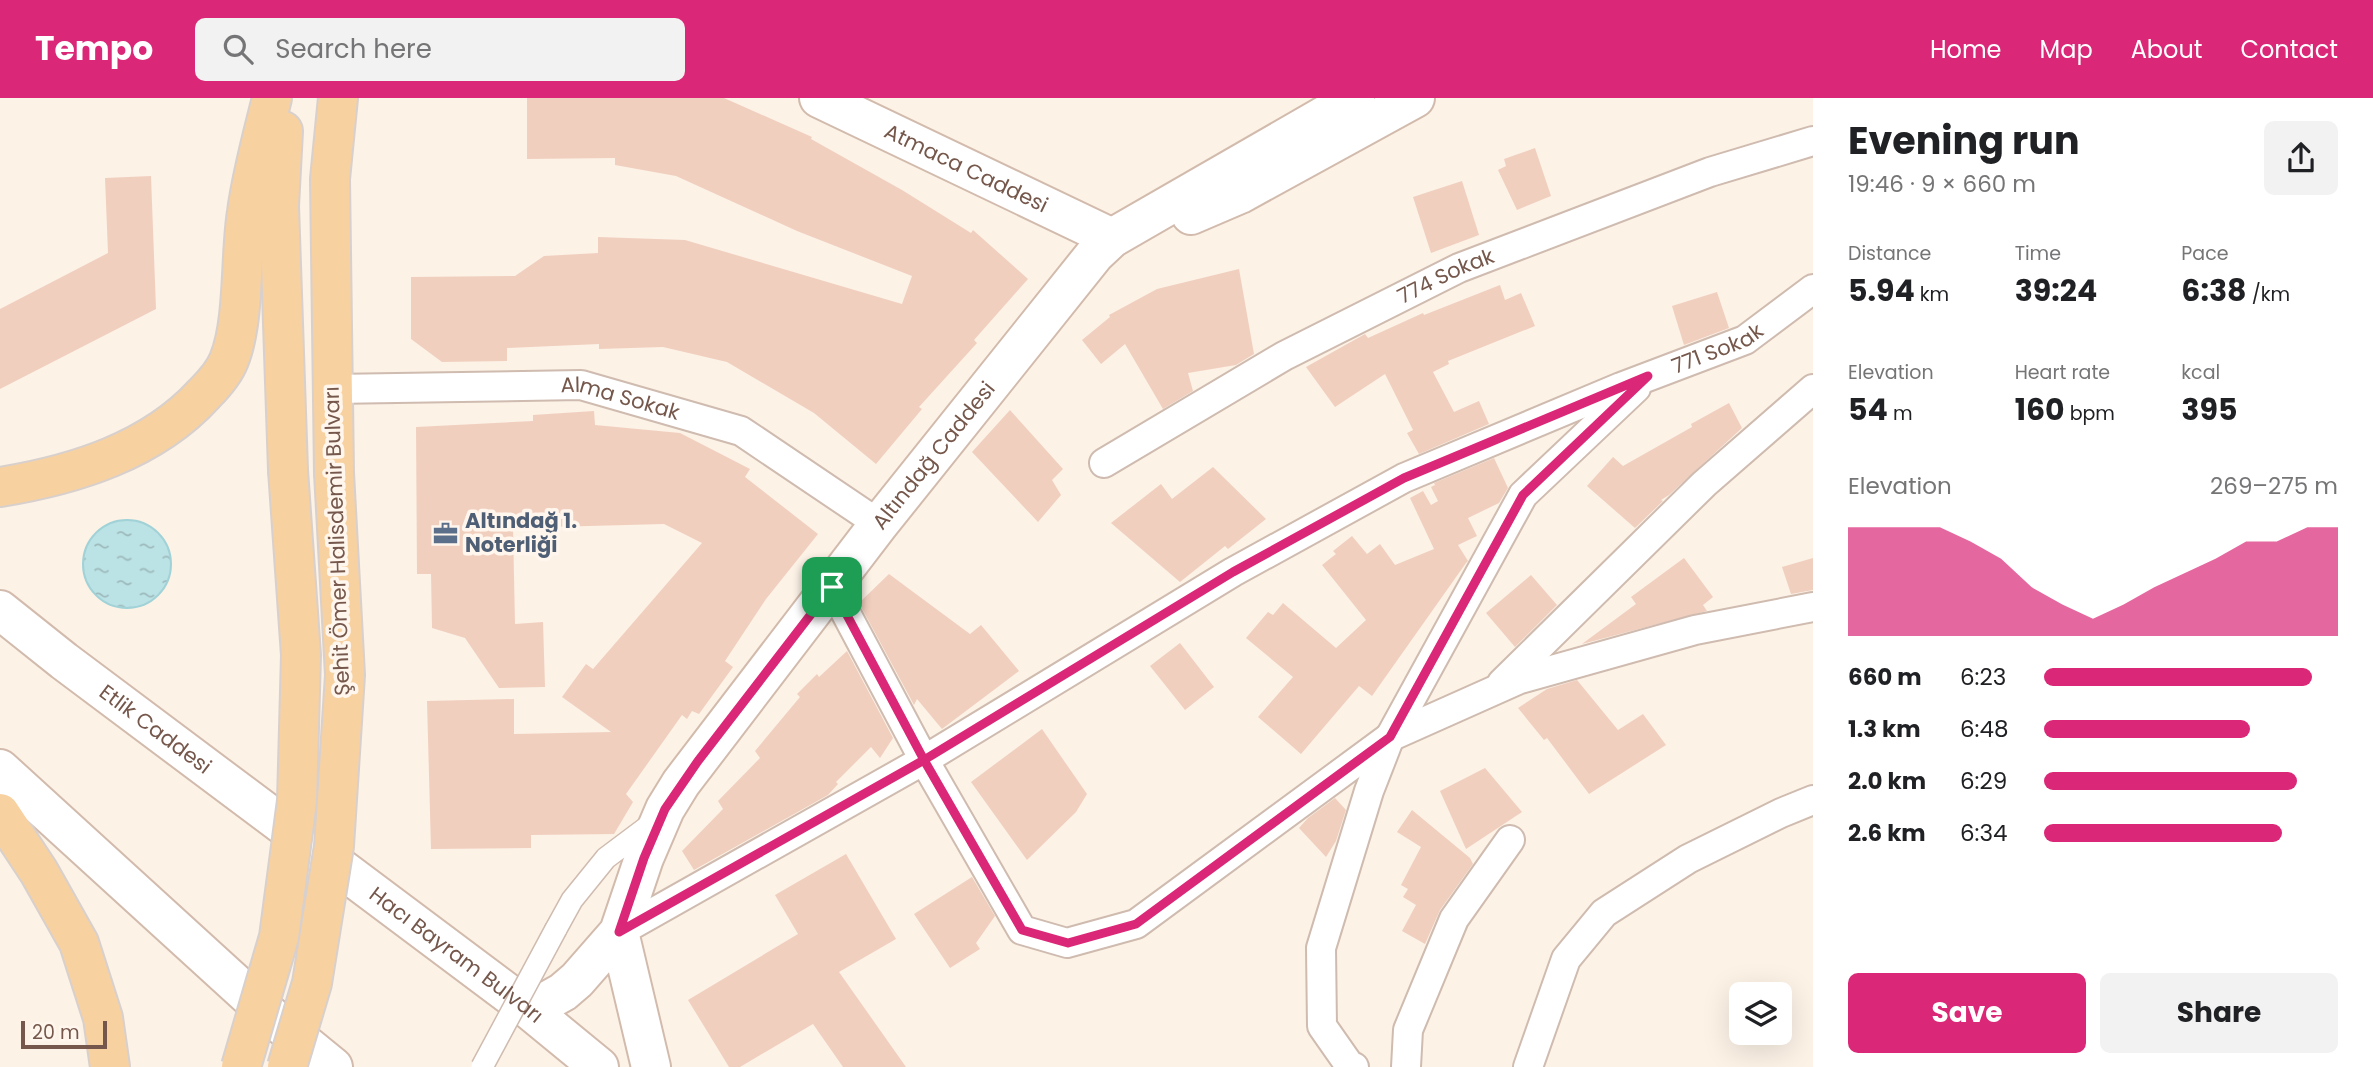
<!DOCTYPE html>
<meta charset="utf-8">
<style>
body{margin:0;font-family:Poppins,sans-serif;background:#f2f2f2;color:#202124;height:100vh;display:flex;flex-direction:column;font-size:26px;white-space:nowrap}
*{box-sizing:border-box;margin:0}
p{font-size:23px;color:#757577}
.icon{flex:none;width:38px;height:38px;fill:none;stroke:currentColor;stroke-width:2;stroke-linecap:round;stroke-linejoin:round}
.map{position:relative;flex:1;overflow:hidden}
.side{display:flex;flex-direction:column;background:#fff;width:560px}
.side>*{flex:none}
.fabs{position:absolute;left:1729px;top:884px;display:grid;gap:14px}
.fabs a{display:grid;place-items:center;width:63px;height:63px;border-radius:10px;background:#fff;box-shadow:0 7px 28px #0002;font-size:35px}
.scale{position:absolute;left:21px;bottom:18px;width:86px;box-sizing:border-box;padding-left:7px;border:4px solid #75574b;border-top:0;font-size:19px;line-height:24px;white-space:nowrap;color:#75574b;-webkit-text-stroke:5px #fff6ed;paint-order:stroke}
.pin{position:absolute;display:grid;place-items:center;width:60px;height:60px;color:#fff;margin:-30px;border-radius:14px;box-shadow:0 4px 10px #0006}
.round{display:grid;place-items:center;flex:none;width:74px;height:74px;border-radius:10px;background:#f2f2f2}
.overview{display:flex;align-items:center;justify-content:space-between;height:119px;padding:0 35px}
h1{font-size:38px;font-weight:700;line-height:52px}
.figures{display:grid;grid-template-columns:repeat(3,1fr);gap:10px;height:119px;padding:7px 35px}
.figures div{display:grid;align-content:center}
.figures b{font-size:30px;font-weight:700}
.figures small{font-size:19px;font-weight:400}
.figures p{font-size:19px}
.chart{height:196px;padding:14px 35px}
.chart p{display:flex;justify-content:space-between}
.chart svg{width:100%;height:126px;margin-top:7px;fill:#db2777;opacity:.7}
.action{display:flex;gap:14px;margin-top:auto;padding:14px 35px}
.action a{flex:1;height:80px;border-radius:10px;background:#db2777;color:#fff;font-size:28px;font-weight:700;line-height:80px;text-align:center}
.action a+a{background:#f2f2f2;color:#202124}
ul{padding:0 35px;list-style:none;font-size:23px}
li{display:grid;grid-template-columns:112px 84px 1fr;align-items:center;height:52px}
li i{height:18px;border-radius:9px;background:#db2777}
header{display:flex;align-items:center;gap:42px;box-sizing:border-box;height:98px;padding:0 35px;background:#db2777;color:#fff}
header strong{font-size:33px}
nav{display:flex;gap:38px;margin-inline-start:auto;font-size:24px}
.search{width:490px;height:63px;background:#f2f2f2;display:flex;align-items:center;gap:18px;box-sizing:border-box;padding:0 24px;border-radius:10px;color:#757577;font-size:26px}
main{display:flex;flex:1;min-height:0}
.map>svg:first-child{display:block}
</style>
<header>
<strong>Tempo</strong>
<div class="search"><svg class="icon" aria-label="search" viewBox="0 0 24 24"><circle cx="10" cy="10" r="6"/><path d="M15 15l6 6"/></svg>Search here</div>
<nav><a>Home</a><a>Map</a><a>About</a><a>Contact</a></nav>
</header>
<main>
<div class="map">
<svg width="1813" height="969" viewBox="0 0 1813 969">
<defs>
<pattern id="water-ripples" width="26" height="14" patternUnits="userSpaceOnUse" patternTransform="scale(1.75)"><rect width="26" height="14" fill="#bbe2e5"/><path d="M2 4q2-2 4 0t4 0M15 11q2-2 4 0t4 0" fill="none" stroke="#9dbabc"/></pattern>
</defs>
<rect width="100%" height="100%" fill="#fcf2e6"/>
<circle fill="url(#water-ripples)" stroke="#a1d2d7" stroke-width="2" cx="127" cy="466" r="44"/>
<g fill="#f1cfbf">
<path d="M 527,0 L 724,0 L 812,39 L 811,41 L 902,92 L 971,135 L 973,132 L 1028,181 L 974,242 L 977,245 L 919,309 L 922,311 L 876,366 L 814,315 L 727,264 L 663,249 L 599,251 L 599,246 L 507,250 L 507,263 L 442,264 L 411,241 L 411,179 L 515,178 L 544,158 L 598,155 L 598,139 L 685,142 L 902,206 L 912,178 L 797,133 L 676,78 L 615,67 L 615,60 L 527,61 Z"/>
<path d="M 1535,50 L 1551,98 L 1517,112 L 1498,72 L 1506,68 L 1504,61 Z"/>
<path d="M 151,78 L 156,211 L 0,291 L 0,211 L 108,155 L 105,80 Z"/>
<path d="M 1462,83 L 1479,137 L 1431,155 L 1413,99 Z"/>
<path d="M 1239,171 L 1254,256 L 1236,267 L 1188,275 L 1193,293 L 1163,311 L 1125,246 L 1101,266 L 1082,242 L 1110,219 L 1109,217 L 1157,191 Z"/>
<path d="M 1500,187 L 1505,202 L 1521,195 L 1535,228 L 1448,263 L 1449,266 L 1433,274 L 1454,314 L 1479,303 L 1489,326 L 1419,356 L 1407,335 L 1413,332 L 1385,276 L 1335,309 L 1306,269 L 1365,236 L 1368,240 L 1423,215 L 1424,217 Z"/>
<path d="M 1717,194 L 1729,230 L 1684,247 L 1672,208 Z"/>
<path d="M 1729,305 L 1742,330 L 1669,397 L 1661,402 L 1663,403 L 1635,430 L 1587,388 L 1613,359 L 1623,368 L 1692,329 L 1691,326 Z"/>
<path d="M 1010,312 L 1063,371 L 1052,382 L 1061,397 L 1038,424 L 972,354 Z"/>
<path d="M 594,313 L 595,327 L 680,335 L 750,371 L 745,379 L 818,436 L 766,501 L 725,563 L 733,569 L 699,616 L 692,613 L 687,621 L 682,617 L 626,696 L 633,704 L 614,736 L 531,737 L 531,750 L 431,751 L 427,603 L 514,601 L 514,636 L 611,634 L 562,599 L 586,566 L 593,571 L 702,445 L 664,426 L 513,430 L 515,526 L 543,524 L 545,589 L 499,590 L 465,540 L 432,530 L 431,476 L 417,476 L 416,329 L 533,323 L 533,317 Z"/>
<path d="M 1494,360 L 1508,390 L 1499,405 L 1468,420 L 1477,438 L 1458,447 L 1468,463 L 1466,465 L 1372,598 L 1359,588 L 1301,656 L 1258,619 L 1293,579 L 1246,540 L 1268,514 L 1273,517 L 1283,505 L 1336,550 L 1366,522 L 1322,467 L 1336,456 L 1333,453 L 1352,438 L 1367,456 L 1380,446 L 1395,467 L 1434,451 L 1410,400 L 1423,393 L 1431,407 L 1438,403 L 1431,389 L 1435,387 L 1434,385 Z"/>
<path d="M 1213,369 L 1266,421 L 1228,451 L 1225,448 L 1180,484 L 1111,425 L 1161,386 L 1172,401 Z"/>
<path d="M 1684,460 L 1713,499 L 1703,507 L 1707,513 L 1582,546 L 1636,506 L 1631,499 Z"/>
<path d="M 1813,460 L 1813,492 L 1791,496 L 1782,469 Z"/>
<path d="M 889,476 L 970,536 L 981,527 L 1019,573 L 942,631 L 917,601 L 914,607 L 859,505 Z"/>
<path d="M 1531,477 L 1557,507 L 1515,549 L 1486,515 Z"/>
<path d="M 1180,545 L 1214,589 L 1185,612 L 1150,568 Z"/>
<path d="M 847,553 L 893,640 L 880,660 L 871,649 L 836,684 L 838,686 L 828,697 L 694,772 L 682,753 L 723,711 L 718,703 L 760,660 L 755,653 L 800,599 L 797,596 L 817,576 L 819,579 Z"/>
<path d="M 1577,582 L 1618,632 L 1643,616 L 1666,647 L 1589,696 L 1547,640 L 1544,642 L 1518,610 L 1547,591 Z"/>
<path d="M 1042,631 L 1087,696 L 1076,714 L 1027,762 L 971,684 Z"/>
<path d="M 1485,670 L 1522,714 L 1466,751 L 1440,693 Z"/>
<path d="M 1335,700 L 1346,712 L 1336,743 L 1326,759 L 1299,730 L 1308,720 Z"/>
<path d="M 1412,712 L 1470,760 L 1473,766 L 1440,812 L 1425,846 L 1402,833 L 1416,807 L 1403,799 L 1408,791 L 1401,787 L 1421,749 L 1397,734 Z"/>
<path d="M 846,756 L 896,841 L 839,874 L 906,969 L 843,969 L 813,926 L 740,969 L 729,969 L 688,902 L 798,836 L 775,797 Z"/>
<path d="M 972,779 L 995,818 L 976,845 L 980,851 L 950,870 L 914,816 Z"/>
</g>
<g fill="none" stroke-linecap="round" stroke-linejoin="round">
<defs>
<path id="pedestrian" d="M 556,831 L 572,802 L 606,760 L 654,724"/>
<g id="minor">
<path id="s1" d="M 332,291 L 581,287 L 741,333 L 879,426"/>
<path id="s2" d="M 1104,365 L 1284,258 L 1459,170 L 1710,74 L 1813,43"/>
<path d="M 832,489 L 924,662 L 1022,832 L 1067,845 L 1136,826 L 1390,639 L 1520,581 L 1695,532 L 1813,509"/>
<path d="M 1502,585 L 1704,386 L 1813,291"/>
<path id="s3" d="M 619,834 L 924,662 L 1233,474 L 1404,380 L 1621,289 L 1745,242 L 1813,191"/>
<path d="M 1354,969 L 1350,968 L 1322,928 L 1321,850 L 1369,693 L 1390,639 L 1523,397 L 1636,290"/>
<path d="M 1406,969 L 1408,932 L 1454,821 L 1510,742"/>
<path d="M 1528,969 L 1566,861 L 1604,815 L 1688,761 L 1781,715 L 1813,702"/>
</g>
<g id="secondary">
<path id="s4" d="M 819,0 L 1112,140"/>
<path d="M 1191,117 L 1240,96 L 1415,0"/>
<path id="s5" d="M 0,512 L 64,563 L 526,909 L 599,969"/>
<path d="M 0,671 L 273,920 L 333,969"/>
<path d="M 619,834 L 651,969"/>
<path id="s6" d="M 526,909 L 547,903 L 563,894 L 577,882 L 619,834 L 644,760 L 665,711 L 681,685 L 879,426 L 1095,156 L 1112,140 L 1355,0"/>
</g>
<g id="primary">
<path d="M 283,33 L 279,108 L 288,372"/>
<path d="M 334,375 L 330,81 L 338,0"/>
<path d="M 0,389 C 74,377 152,353 204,296 C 214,286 224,275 229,262 C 245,223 240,157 247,114 C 252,76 263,37 272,0"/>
<path d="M 0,715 L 39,774 L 79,845 L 103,920 L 110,969"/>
</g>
</defs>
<use href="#pedestrian" stroke="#cfbbaf" stroke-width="24"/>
<use href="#minor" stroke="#cfbbaf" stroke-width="32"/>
<use href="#secondary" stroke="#d2bbad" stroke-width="42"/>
<use href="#primary" stroke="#d8d0cd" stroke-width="42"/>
<use href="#pedestrian" stroke="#fff" stroke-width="21"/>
<use href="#minor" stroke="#fff" stroke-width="28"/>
<use href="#secondary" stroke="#fff" stroke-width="38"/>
<use href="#primary" stroke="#f8d1a1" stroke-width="38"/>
<defs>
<path id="pedestrian-bridge" d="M 482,969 L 556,831"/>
<g id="primary-bridge">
<path d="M 241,969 L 279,839 L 297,703 L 301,557 L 288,372"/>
<path d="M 287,969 L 312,885 L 334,748 L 345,577 L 334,375"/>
</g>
</defs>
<use href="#pedestrian-bridge" stroke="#cfbbaf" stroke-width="24" stroke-linecap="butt"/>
<use href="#primary-bridge" stroke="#d8d0cd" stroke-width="42" stroke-linecap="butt"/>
<use href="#pedestrian-bridge" stroke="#fff" stroke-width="21"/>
<use href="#primary-bridge" stroke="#f8d1a1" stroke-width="38"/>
</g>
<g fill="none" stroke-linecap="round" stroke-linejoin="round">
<defs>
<path id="route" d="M 832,489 L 924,662 L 1022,832 L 1068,845 L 1136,826 L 1390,639 L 1523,397 L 1648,278 L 1404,380 L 1233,474 L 924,662 L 619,834 L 644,760 L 665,711 L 698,663 L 832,489"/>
</defs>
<use href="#route" stroke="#fff" stroke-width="14"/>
<use href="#route" stroke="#db2777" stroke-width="9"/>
</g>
<defs>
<symbol id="office-bare" viewBox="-9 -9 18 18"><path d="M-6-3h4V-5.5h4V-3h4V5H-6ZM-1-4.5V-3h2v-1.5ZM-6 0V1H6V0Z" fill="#5c6f8a" stroke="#fff6ed" stroke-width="2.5" paint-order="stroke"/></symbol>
</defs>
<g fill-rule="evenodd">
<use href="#office-bare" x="428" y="418" width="35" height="35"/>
</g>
<g text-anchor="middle" stroke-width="7" stroke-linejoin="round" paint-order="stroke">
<g font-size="21" fill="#75574b" stroke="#fff6ed">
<text dy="7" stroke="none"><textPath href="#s4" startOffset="163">Atmaca Caddesi</textPath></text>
<text dy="7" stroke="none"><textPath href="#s2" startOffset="390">774 Sokak</textPath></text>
<text dy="7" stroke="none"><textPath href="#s3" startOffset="1246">771 Sokak</textPath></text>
<text dy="7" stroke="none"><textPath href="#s1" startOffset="290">Alma Sokak</textPath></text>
<text dy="7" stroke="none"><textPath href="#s6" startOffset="698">Altındağ Caddesi</textPath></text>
<text transform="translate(337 443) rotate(-92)" y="7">Şehit Ömer Halisdemir Bulvarı</text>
<text dy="7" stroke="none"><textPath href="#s5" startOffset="196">Etlik Caddesi</textPath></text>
<text dy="7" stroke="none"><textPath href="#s5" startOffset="572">Hacı Bayram Bulvarı</textPath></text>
</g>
<g font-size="21" font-weight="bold" fill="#4e5e75" stroke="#fff6ed" text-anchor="start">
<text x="465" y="430">Altındağ 1.<tspan x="465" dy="24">Noterliği</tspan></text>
</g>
</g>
</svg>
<div class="fabs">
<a><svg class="icon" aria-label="layers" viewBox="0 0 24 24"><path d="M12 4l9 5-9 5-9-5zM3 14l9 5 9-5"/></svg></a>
</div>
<div class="scale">20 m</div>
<div class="pin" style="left:832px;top:489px;background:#1e9e55"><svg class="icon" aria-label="arrive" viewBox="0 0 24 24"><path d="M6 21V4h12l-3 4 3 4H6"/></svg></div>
</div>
<section class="side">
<div class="overview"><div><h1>Evening run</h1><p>19:46 · 9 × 660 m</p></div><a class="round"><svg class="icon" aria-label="share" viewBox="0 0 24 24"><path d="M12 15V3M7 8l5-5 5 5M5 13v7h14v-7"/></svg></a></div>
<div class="figures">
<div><p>Distance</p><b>5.94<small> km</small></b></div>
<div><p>Time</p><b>39:24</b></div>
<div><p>Pace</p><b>6:38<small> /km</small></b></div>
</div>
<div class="figures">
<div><p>Elevation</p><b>54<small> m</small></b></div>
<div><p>Heart rate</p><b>160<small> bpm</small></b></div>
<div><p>kcal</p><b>395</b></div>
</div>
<div class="chart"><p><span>Elevation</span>269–275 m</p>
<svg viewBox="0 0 160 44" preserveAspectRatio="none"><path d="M0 44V6L10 6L20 6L30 6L40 11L50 17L60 27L70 33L80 38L90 33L100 27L110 22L120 17L130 11L140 11L150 6L160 6V44z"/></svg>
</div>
<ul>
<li><b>660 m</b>6:23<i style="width:91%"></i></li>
<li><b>1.3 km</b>6:48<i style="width:70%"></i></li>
<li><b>2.0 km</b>6:29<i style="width:86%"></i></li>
<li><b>2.6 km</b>6:34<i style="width:81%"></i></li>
</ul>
<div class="action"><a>Save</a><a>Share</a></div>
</section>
</main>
